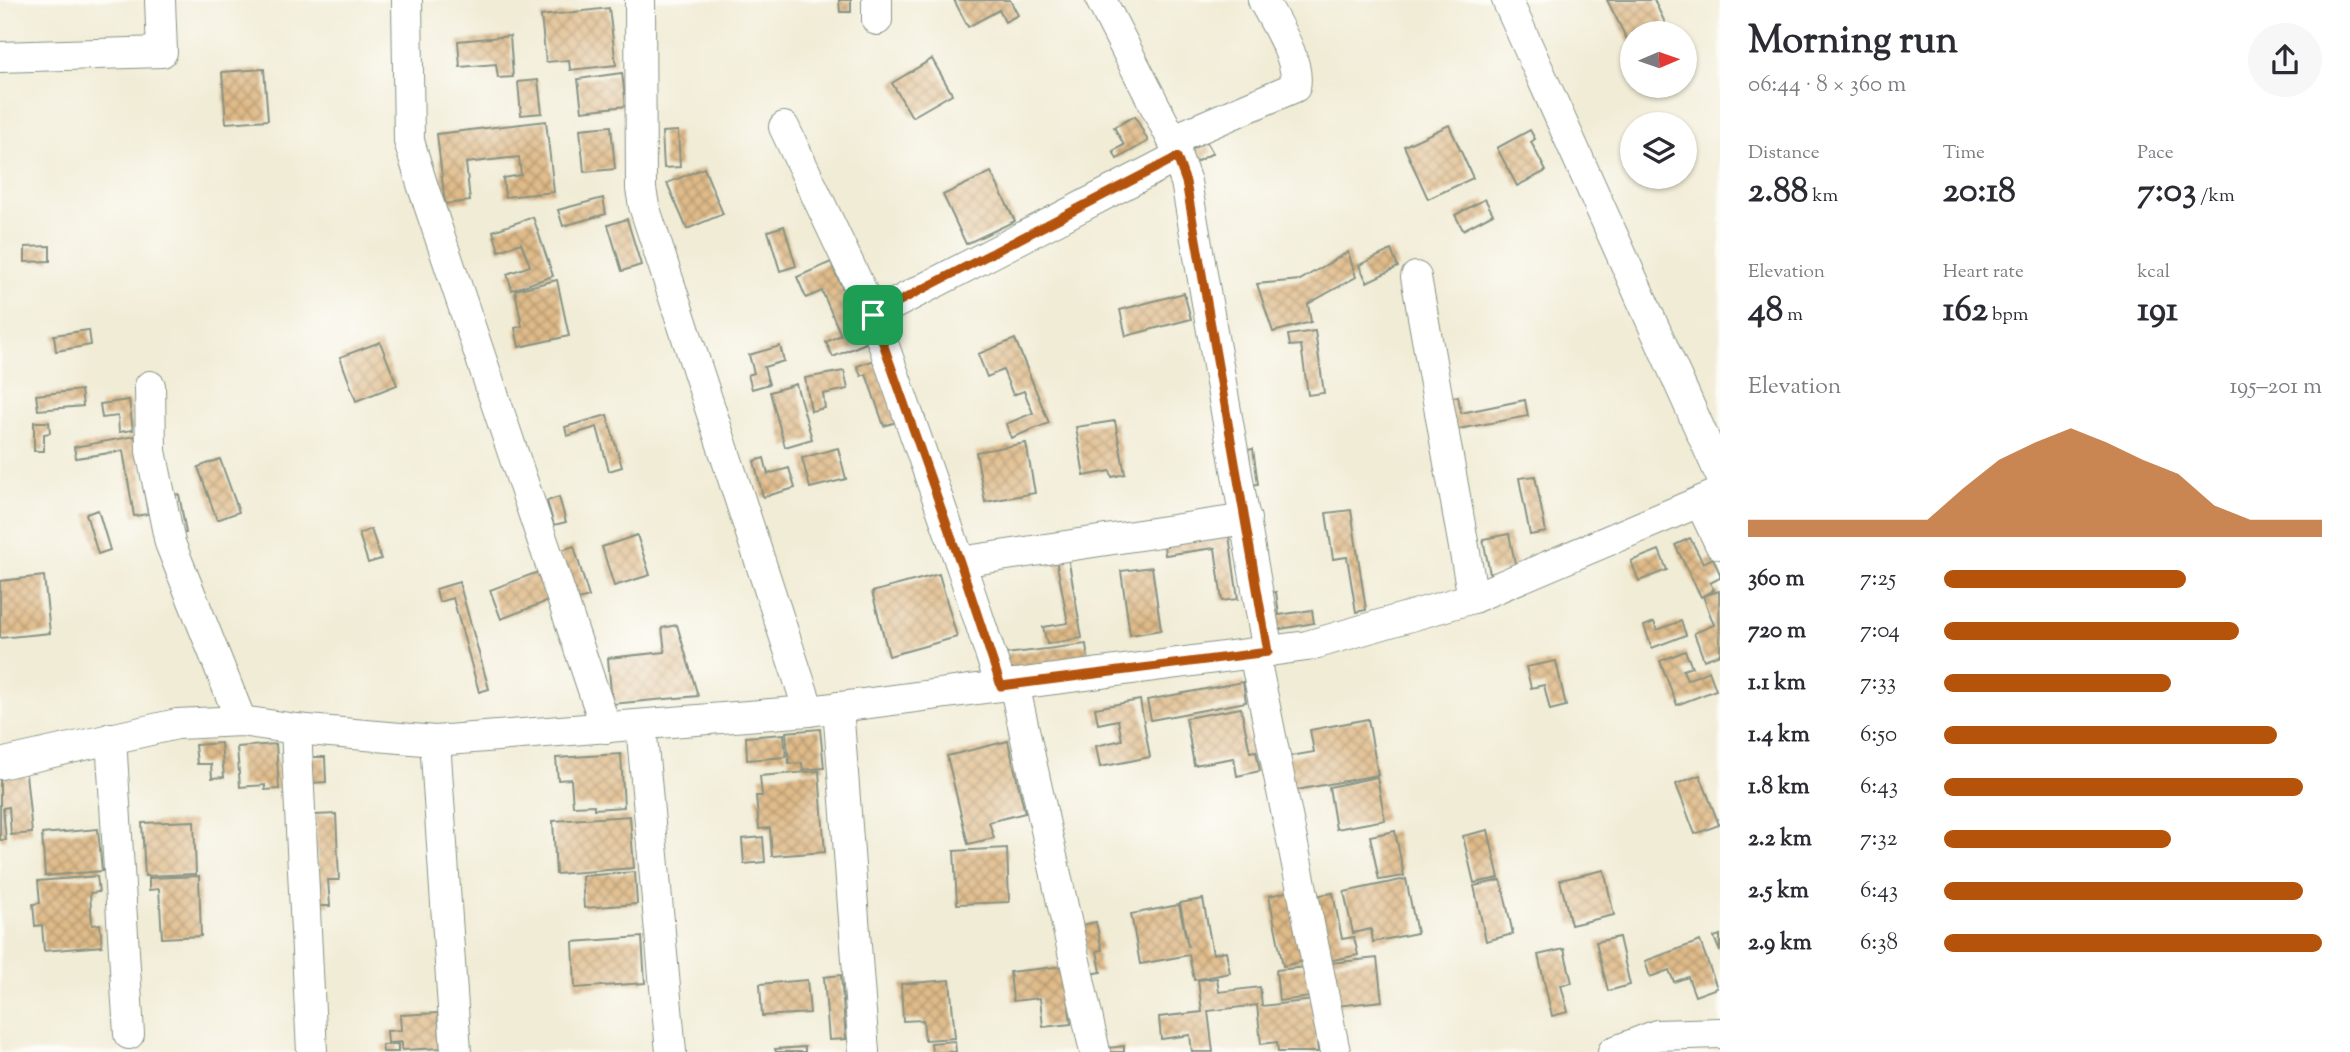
<!DOCTYPE html>
<meta charset="utf-8">
<style>
body{margin:0;font-family:"Sorts Mill Goudy",serif;background:#f7f7f7;color:#2b2b33;height:100vh;display:flex;flex-direction:column;font-size:26px;white-space:nowrap}
*{box-sizing:border-box;margin:0}
p{font-size:23px;color:#7c7c81}
.icon{flex:none;width:38px;height:38px;fill:none;stroke:currentColor;stroke-width:2;stroke-linecap:round;stroke-linejoin:round}
.map{position:relative;flex:1;overflow:hidden}
.drawer{display:flex;flex-direction:column;background:#fff;width:630px}
.drawer>*{flex:none}
.needle{width:46px;rotate:88deg}
.fabs{position:absolute;left:1620px;top:21px;display:grid;gap:14px}
.fabs a{display:grid;place-items:center;width:77px;height:77px;border-radius:50%;background:#fff;box-shadow:0 2px 5px #0004;font-size:35px}
.pin{position:absolute;display:grid;place-items:center;width:60px;height:60px;color:#fff;margin:-30px;border-radius:14px;box-shadow:0 4px 10px #0006}
.round{display:grid;place-items:center;flex:none;width:74px;height:74px;border-radius:37px;background:#f7f7f7}
.head{display:flex;align-items:center;justify-content:space-between;height:119px;padding:0 28px}
h1{font-size:38px;font-weight:800;line-height:52px}
.figures{display:grid;grid-template-columns:repeat(3,1fr);gap:10px;height:119px;padding:7px 28px}
.figures div{display:grid;align-content:center}
.figures b{font-size:35px;font-weight:800}
.figures small{font-size:19px;font-weight:400}
.figures p{font-size:19px}
.chart{height:196px;padding:14px 28px}
.chart p{display:flex;justify-content:space-between}
.chart svg{width:100%;height:126px;margin-top:7px;fill:#b45309;opacity:.7}
ul{padding:0 28px;list-style:none;font-size:23px}
li{display:grid;grid-template-columns:112px 84px 1fr;align-items:center;height:52px}
li i{height:18px;border-radius:9px;background:#b45309}
main{display:flex;flex:1;min-height:0}
.map>svg:first-child{display:block}
</style>
<main>
<div class="map">
<svg width="1720" height="1052" viewBox="0 0 1720 1052">
<defs>
<pattern id="building-cross-hatch" width="8" height="8" patternUnits="userSpaceOnUse" patternTransform="scale(1.75)"><rect width="8" height="8" fill="#e0bb89"/><path d="M0 0l8 8M0 8l8-8" fill="none" stroke="#b59971"/></pattern>
</defs>
<rect width="100%" height="100%" fill="#fdfcf7"/>
<filter id="ink" filterUnits="userSpaceOnUse"><feTurbulence type="fractalNoise" baseFrequency=".0143" numOctaves="2"/><feDisplacementMap in="SourceGraphic" scale="14" xChannelSelector="R" yChannelSelector="G"/><feConvolveMatrix kernelMatrix="1 2 1 2 8 2 1 2 1" color-interpolation-filters="sRGB"/></filter>
<filter id="wash" filterUnits="userSpaceOnUse"><feTurbulence type="fractalNoise" baseFrequency=".00686" numOctaves="4" result="noise"/><feDisplacementMap in="SourceGraphic" scale="28" xChannelSelector="R" yChannelSelector="G"/><feGaussianBlur stdDeviation="1.57" result="paint"/><feColorMatrix in="noise" values="0 0 0 0 0 0 0 0 0 0 0 0 0 0 0 0 0 1.4 0 .05"/><feComposite in="paint" operator="in"/></filter>
<g filter="url(#wash)">
<rect width="100%" height="100%" fill="#f1ecd6"/>
<g id="blocks">
<g fill="url(#building-cross-hatch)">
<path d="M 839,0 L 851,0 L 851,12 L 840,12 Z"/>
<path d="M 954,0 L 1010,0 L 1018,15 L 1005,22 L 999,10 L 968,27 Z"/>
<path d="M 1607,0 L 1654,0 L 1670,33 L 1633,33 L 1633,51 Z"/>
<path d="M 609,8 L 616,65 L 570,70 L 569,60 L 546,62 L 541,16 Z"/>
<path d="M 510,36 L 513,77 L 498,78 L 496,64 L 460,67 L 458,41 Z"/>
<path d="M 932,59 L 952,94 L 912,117 L 892,83 Z"/>
<path d="M 264,69 L 268,120 L 226,123 L 222,72 Z"/>
<path d="M 622,73 L 626,106 L 582,111 L 578,79 Z"/>
<path d="M 538,80 L 542,113 L 521,115 L 518,82 Z"/>
<path d="M 1135,116 L 1148,141 L 1117,159 L 1113,151 L 1124,145 L 1114,127 Z"/>
<path d="M 546,121 L 554,192 L 505,197 L 503,178 L 521,175 L 519,157 L 466,163 L 470,201 L 445,204 L 437,134 Z"/>
<path d="M 1449,125 L 1473,178 L 1428,199 L 1404,146 Z"/>
<path d="M 611,126 L 615,169 L 584,172 L 580,129 Z"/>
<path d="M 1530,130 L 1535,139 L 1531,142 L 1546,171 L 1517,186 L 1497,148 Z"/>
<path d="M 678,131 L 680,167 L 664,168 L 662,132 Z"/>
<path d="M 1206,141 L 1213,153 L 1190,165 L 1184,154 Z"/>
<path d="M 704,168 L 723,214 L 687,229 L 667,183 Z"/>
<path d="M 991,172 L 1015,221 L 966,244 L 943,195 Z"/>
<path d="M 603,198 L 606,214 L 563,226 L 558,210 Z"/>
<path d="M 1485,199 L 1493,214 L 1463,230 L 1455,215 Z"/>
<path d="M 533,217 L 553,276 L 512,290 L 507,274 L 530,266 L 521,243 L 499,251 L 493,231 Z"/>
<path d="M 627,219 L 641,265 L 622,271 L 608,225 Z"/>
<path d="M 784,226 L 796,266 L 780,271 L 768,231 Z"/>
<path d="M 50,246 L 50,261 L 25,262 L 25,247 Z"/>
<path d="M 1391,250 L 1398,267 L 1367,282 L 1359,265 Z"/>
<path d="M 1348,252 L 1356,277 L 1308,304 L 1311,322 L 1273,332 L 1257,284 L 1300,280 Z"/>
<path d="M 831,262 L 866,343 L 833,357 L 826,342 L 841,335 L 822,291 L 806,298 L 797,277 Z"/>
<path d="M 557,280 L 569,336 L 519,347 L 515,328 L 522,326 L 515,290 Z"/>
<path d="M 1184,293 L 1191,319 L 1126,336 L 1120,310 Z"/>
<path d="M 89,330 L 91,345 L 56,351 L 54,335 Z"/>
<path d="M 1315,331 L 1324,393 L 1308,395 L 1301,345 L 1290,346 L 1288,335 Z"/>
<path d="M 1015,339 L 1049,423 L 1011,438 L 1006,424 L 1033,413 L 1024,391 L 1013,395 L 1003,370 L 987,377 L 978,354 Z"/>
<path d="M 380,342 L 397,385 L 356,401 L 340,357 Z"/>
<path d="M 780,346 L 784,361 L 764,367 L 769,384 L 752,389 L 748,375 L 754,373 L 749,355 Z"/>
<path d="M 875,360 L 896,422 L 884,426 L 866,374 L 861,376 L 857,366 Z"/>
<path d="M 844,371 L 848,389 L 823,394 L 825,408 L 811,411 L 805,378 Z"/>
<path d="M 796,384 L 812,439 L 785,447 L 770,392 Z"/>
<path d="M 81,390 L 83,406 L 38,410 L 36,395 Z"/>
<path d="M 1458,396 L 1461,413 L 1525,400 L 1528,416 L 1453,430 L 1446,399 Z"/>
<path d="M 129,400 L 133,430 L 119,432 L 118,416 L 102,418 L 100,404 Z"/>
<path d="M 607,415 L 622,467 L 609,471 L 597,427 L 567,436 L 565,427 Z"/>
<path d="M 1115,421 L 1125,474 L 1112,477 L 1110,471 L 1084,476 L 1076,427 Z"/>
<path d="M 34,422 L 49,422 L 50,433 L 44,434 L 44,451 L 34,451 Z"/>
<path d="M 135,436 L 148,514 L 134,516 L 123,451 L 76,458 L 74,447 Z"/>
<path d="M 1026,443 L 1035,493 L 985,502 L 976,452 Z"/>
<path d="M 838,448 L 846,479 L 810,488 L 802,458 Z"/>
<path d="M 1253,449 L 1258,484 L 1246,486 L 1241,451 Z"/>
<path d="M 764,458 L 768,474 L 789,468 L 795,488 L 763,497 L 754,461 Z"/>
<path d="M 220,459 L 239,512 L 217,520 L 198,467 Z"/>
<path d="M 1535,476 L 1546,532 L 1530,535 L 1519,478 Z"/>
<path d="M 179,494 L 186,533 L 175,535 L 167,497 Z"/>
<path d="M 559,497 L 566,522 L 554,525 L 547,501 Z"/>
<path d="M 98,510 L 110,550 L 98,554 L 86,514 Z"/>
<path d="M 1351,510 L 1366,610 L 1356,612 L 1347,557 L 1333,559 L 1326,513 Z"/>
<path d="M 371,529 L 381,559 L 368,563 L 359,534 Z"/>
<path d="M 1509,534 L 1516,568 L 1490,574 L 1483,539 Z"/>
<path d="M 637,535 L 650,575 L 614,586 L 602,547 Z"/>
<path d="M 1229,535 L 1238,599 L 1222,601 L 1215,548 L 1165,555 L 1164,544 Z"/>
<path d="M 1690,538 L 1703,563 L 1713,558 L 1720,574 L 1720,578 L 1710,583 L 1714,590 L 1701,597 L 1675,545 Z"/>
<path d="M 574,546 L 589,597 L 574,601 L 559,551 Z"/>
<path d="M 1659,550 L 1667,570 L 1639,581 L 1631,561 Z"/>
<path d="M 1068,557 L 1082,638 L 1047,644 L 1043,627 L 1068,623 L 1056,559 Z"/>
<path d="M 1152,567 L 1161,630 L 1130,635 L 1121,571 Z"/>
<path d="M 538,572 L 548,601 L 501,619 L 490,590 Z"/>
<path d="M 939,574 L 957,637 L 889,656 L 872,592 Z"/>
<path d="M 44,576 L 50,633 L 0,638 L 0,581 Z"/>
<path d="M 459,582 L 489,689 L 479,692 L 453,598 L 439,602 L 436,589 Z"/>
<path d="M 1719,591 L 1720,654 L 1704,660 L 1694,633 L 1714,625 L 1703,596 Z"/>
<path d="M 1276,592 L 1279,615 L 1312,610 L 1314,623 L 1270,631 L 1264,594 Z"/>
<path d="M 1681,621 L 1686,635 L 1652,648 L 1644,626 L 1654,622 L 1657,630 Z"/>
<path d="M 677,625 L 698,696 L 612,704 L 608,658 L 665,652 L 662,628 Z"/>
<path d="M 1086,644 L 1088,661 L 1007,670 L 1006,654 Z"/>
<path d="M 1685,651 L 1692,667 L 1683,670 L 1687,680 L 1709,671 L 1716,690 L 1677,705 L 1660,661 Z"/>
<path d="M 1556,661 L 1566,706 L 1550,710 L 1544,685 L 1531,688 L 1526,667 Z"/>
<path d="M 1243,682 L 1246,702 L 1151,720 L 1147,700 Z"/>
<path d="M 1140,700 L 1150,757 L 1100,767 L 1096,746 L 1122,740 L 1118,720 L 1098,724 L 1095,708 Z"/>
<path d="M 1241,708 L 1250,752 L 1256,751 L 1260,771 L 1237,776 L 1234,758 L 1194,765 L 1186,718 Z"/>
<path d="M 1368,719 L 1378,775 L 1291,791 L 1285,757 L 1314,752 L 1310,730 Z"/>
<path d="M 820,729 L 824,768 L 803,770 L 802,763 L 789,764 L 786,732 Z"/>
<path d="M 784,734 L 786,757 L 747,760 L 746,737 Z"/>
<path d="M 1008,741 L 1025,813 L 989,822 L 994,838 L 968,844 L 947,756 Z"/>
<path d="M 221,743 L 224,777 L 212,778 L 211,764 L 197,764 L 195,745 Z"/>
<path d="M 276,744 L 279,789 L 265,790 L 265,785 L 240,787 L 237,747 Z"/>
<path d="M 621,754 L 624,807 L 594,809 L 594,805 L 573,806 L 571,779 L 558,780 L 556,758 Z"/>
<path d="M 309,757 L 325,757 L 326,782 L 311,783 Z"/>
<path d="M 25,764 L 32,833 L 11,835 L 9,807 L 3,808 L 6,840 L 0,840 L 0,779 L 6,778 L 5,765 Z"/>
<path d="M 819,771 L 825,852 L 772,856 L 770,828 L 759,829 L 756,796 L 762,796 L 760,776 Z"/>
<path d="M 1700,775 L 1719,825 L 1695,834 L 1676,784 Z"/>
<path d="M 1377,777 L 1385,820 L 1336,829 L 1329,787 Z"/>
<path d="M 336,814 L 339,880 L 328,880 L 330,906 L 319,906 L 315,815 Z"/>
<path d="M 630,816 L 634,868 L 556,874 L 553,821 Z"/>
<path d="M 194,821 L 196,874 L 145,876 L 142,823 Z"/>
<path d="M 98,829 L 102,871 L 45,876 L 42,834 Z"/>
<path d="M 1488,830 L 1499,878 L 1474,883 L 1463,836 Z"/>
<path d="M 1395,831 L 1404,876 L 1379,880 L 1370,836 Z"/>
<path d="M 763,837 L 765,862 L 744,864 L 742,839 Z"/>
<path d="M 1007,848 L 1009,902 L 957,904 L 954,851 Z"/>
<path d="M 1604,870 L 1614,915 L 1571,925 L 1560,880 Z"/>
<path d="M 635,872 L 637,904 L 584,908 L 582,876 Z"/>
<path d="M 97,876 L 99,892 L 90,893 L 92,925 L 100,924 L 102,946 L 44,951 L 42,925 L 35,926 L 33,904 L 40,903 L 38,881 Z"/>
<path d="M 199,876 L 201,936 L 162,938 L 159,889 L 149,890 L 149,878 Z"/>
<path d="M 1406,879 L 1417,933 L 1373,942 L 1371,929 L 1353,933 L 1344,892 Z"/>
<path d="M 1501,880 L 1513,934 L 1486,941 L 1474,886 Z"/>
<path d="M 1290,891 L 1303,961 L 1283,966 L 1269,896 Z"/>
<path d="M 1333,893 L 1342,939 L 1354,937 L 1358,955 L 1328,961 L 1314,896 Z"/>
<path d="M 1203,899 L 1213,954 L 1226,951 L 1230,973 L 1194,980 L 1189,955 L 1140,964 L 1131,914 L 1179,905 L 1188,947 L 1180,903 Z"/>
<path d="M 1096,922 L 1102,950 L 1097,951 L 1101,972 L 1091,974 L 1082,925 Z"/>
<path d="M 1720,935 L 1720,952 L 1714,937 Z"/>
<path d="M 642,937 L 645,983 L 575,988 L 573,942 Z"/>
<path d="M 1619,937 L 1630,985 L 1608,991 L 1596,942 Z"/>
<path d="M 1700,941 L 1717,988 L 1695,996 L 1688,977 L 1674,982 L 1669,970 L 1650,977 L 1645,961 Z"/>
<path d="M 1564,949 L 1572,983 L 1561,985 L 1568,1012 L 1552,1016 L 1538,955 Z"/>
<path d="M 1377,958 L 1382,1001 L 1336,1006 L 1331,963 Z"/>
<path d="M 1065,966 L 1071,1024 L 1043,1027 L 1040,998 L 1013,1001 L 1010,972 Z"/>
<path d="M 1307,967 L 1311,997 L 1279,1001 L 1276,970 Z"/>
<path d="M 841,975 L 846,1039 L 829,1040 L 824,977 Z"/>
<path d="M 1217,978 L 1219,992 L 1260,987 L 1262,1006 L 1313,1000 L 1318,1052 L 1278,1052 L 1277,1042 L 1261,1044 L 1257,1005 L 1208,1011 L 1213,1052 L 1192,1052 L 1190,1035 L 1161,1039 L 1159,1017 L 1202,1012 L 1198,980 Z"/>
<path d="M 807,980 L 810,1013 L 762,1016 L 760,984 Z"/>
<path d="M 950,980 L 955,1038 L 925,1040 L 923,1020 L 903,1021 L 901,984 Z"/>
<path d="M 438,1013 L 441,1048 L 402,1050 L 402,1042 L 388,1043 L 387,1031 L 401,1030 L 400,1015 Z"/>
<path d="M 955,1041 L 956,1052 L 932,1052 L 931,1043 Z"/>
<path d="M 398,1044 L 398,1052 L 383,1052 L 382,1045 Z"/>
<path d="M 1124,1046 L 1124,1052 L 1108,1052 L 1107,1048 Z"/>
<path d="M 805,1047 L 805,1052 L 776,1052 L 775,1049 Z"/>
</g>
</g>
</g>
<g filter="url(#ink)">
<use href="#blocks" fill-opacity="0" stroke="#889485" stroke-width="2"/>
<g fill="none" stroke-linecap="round" stroke-linejoin="round">
<defs>
<g id="minor">
<path d="M 407,0 L 409,141 L 422,184 L 606,728"/>
<path d="M 640,0 L 641,189 L 644,206 L 809,711"/>
<path d="M 1101,0 L 1176,147 L 1177,157 L 1186,182 L 1268,652"/>
<path d="M 1507,0 L 1720,474"/>
<path d="M 877,20 L 877,0"/>
<path d="M 0,57 L 162,52 L 160,0"/>
<path d="M 784,127 L 873,315 L 960,562 L 1001,686"/>
<path d="M 1176,147 L 1179,137 L 1295,87 C 1301,62 1275,23 1263,0"/>
<path d="M 1416,277 L 1473,598"/>
<path d="M 873,315 L 1177,157"/>
<path d="M 150,386 L 151,451 L 170,543 L 241,721"/>
<path d="M 1700,502 L 1720,544"/>
<path d="M 960,562 L 1246,519"/>
<path d="M 1254,653 L 1335,1052"/>
<path d="M 1014,684 L 1095,1052"/>
<path d="M 838,707 L 864,1052"/>
<path d="M 641,725 L 671,1052"/>
<path d="M 296,729 L 312,1052"/>
<path d="M 111,738 L 129,1034"/>
<path d="M 435,741 L 456,1052"/>
<path d="M 0,764 L 177,724 L 241,721 L 296,729 L 435,741 L 809,711 L 1307,646 L 1473,598 L 1720,493"/>
<path d="M 1613,1052 L 1657,1035 L 1720,1033"/>
</g>
</defs>
<use href="#minor" stroke="#889485" stroke-width="32"/>
<use href="#minor" stroke="#fff" stroke-width="30"/>
</g>
</g>
<g fill="none" stroke-linecap="round" stroke-linejoin="round" filter="url(#ink)">
<defs>
<path id="route" d="M 1177,157 L 1186,182 L 1268,652 L 1001,686 L 960,562 L 873,315 Z"/>
</defs>
<use href="#route" stroke="#fff" stroke-width="14"/>
<use href="#route" stroke="#b45309" stroke-width="9"/>
</g>
</svg>
<div class="fabs">
<a><svg class="needle" viewBox="-14 -14 28 28"><path d="M0-13l5 13h-10z" fill="#e53935"/><path d="M0 13l5-13h-10z" fill="#7c7c81"/></svg></a>
<a><svg class="icon" aria-label="layers" viewBox="0 0 24 24"><path d="M12 4l9 5-9 5-9-5zM3 14l9 5 9-5"/></svg></a>
</div>
<div class="pin" style="left:873px;top:315px;background:#1e9e55"><svg class="icon" aria-label="arrive" viewBox="0 0 24 24"><path d="M6 21V4h12l-3 4 3 4H6"/></svg></div>
</div>
<section class="drawer">
<div class="head"><div><h1>Morning run</h1><p>06:44 · 8 × 360 m</p></div><a class="round"><svg class="icon" aria-label="share" viewBox="0 0 24 24"><path d="M12 15V3M7 8l5-5 5 5M5 13v7h14v-7"/></svg></a></div>
<div class="figures">
<div><p>Distance</p><b>2.88<small> km</small></b></div>
<div><p>Time</p><b>20:18</b></div>
<div><p>Pace</p><b>7:03<small> /km</small></b></div>
</div>
<div class="figures">
<div><p>Elevation</p><b>48<small> m</small></b></div>
<div><p>Heart rate</p><b>162<small> bpm</small></b></div>
<div><p>kcal</p><b>191</b></div>
</div>
<div class="chart"><p><span>Elevation</span>195–201 m</p>
<svg viewBox="0 0 160 44" preserveAspectRatio="none"><path d="M0 44V38L10 38L20 38L30 38L40 38L50 38L60 27L70 17L80 11L90 6L100 11L110 17L120 22L130 33L140 38L150 38L160 38V44z"/></svg>
</div>
<ul>
<li><b>360 m</b>7:25<i style="width:64%"></i></li>
<li><b>720 m</b>7:04<i style="width:78%"></i></li>
<li><b>1.1 km</b>7:33<i style="width:60%"></i></li>
<li><b>1.4 km</b>6:50<i style="width:88%"></i></li>
<li><b>1.8 km</b>6:43<i style="width:95%"></i></li>
<li><b>2.2 km</b>7:32<i style="width:60%"></i></li>
<li><b>2.5 km</b>6:43<i style="width:95%"></i></li>
<li><b>2.9 km</b>6:38<i style="width:100%"></i></li>
</ul>
</section>
</main>
